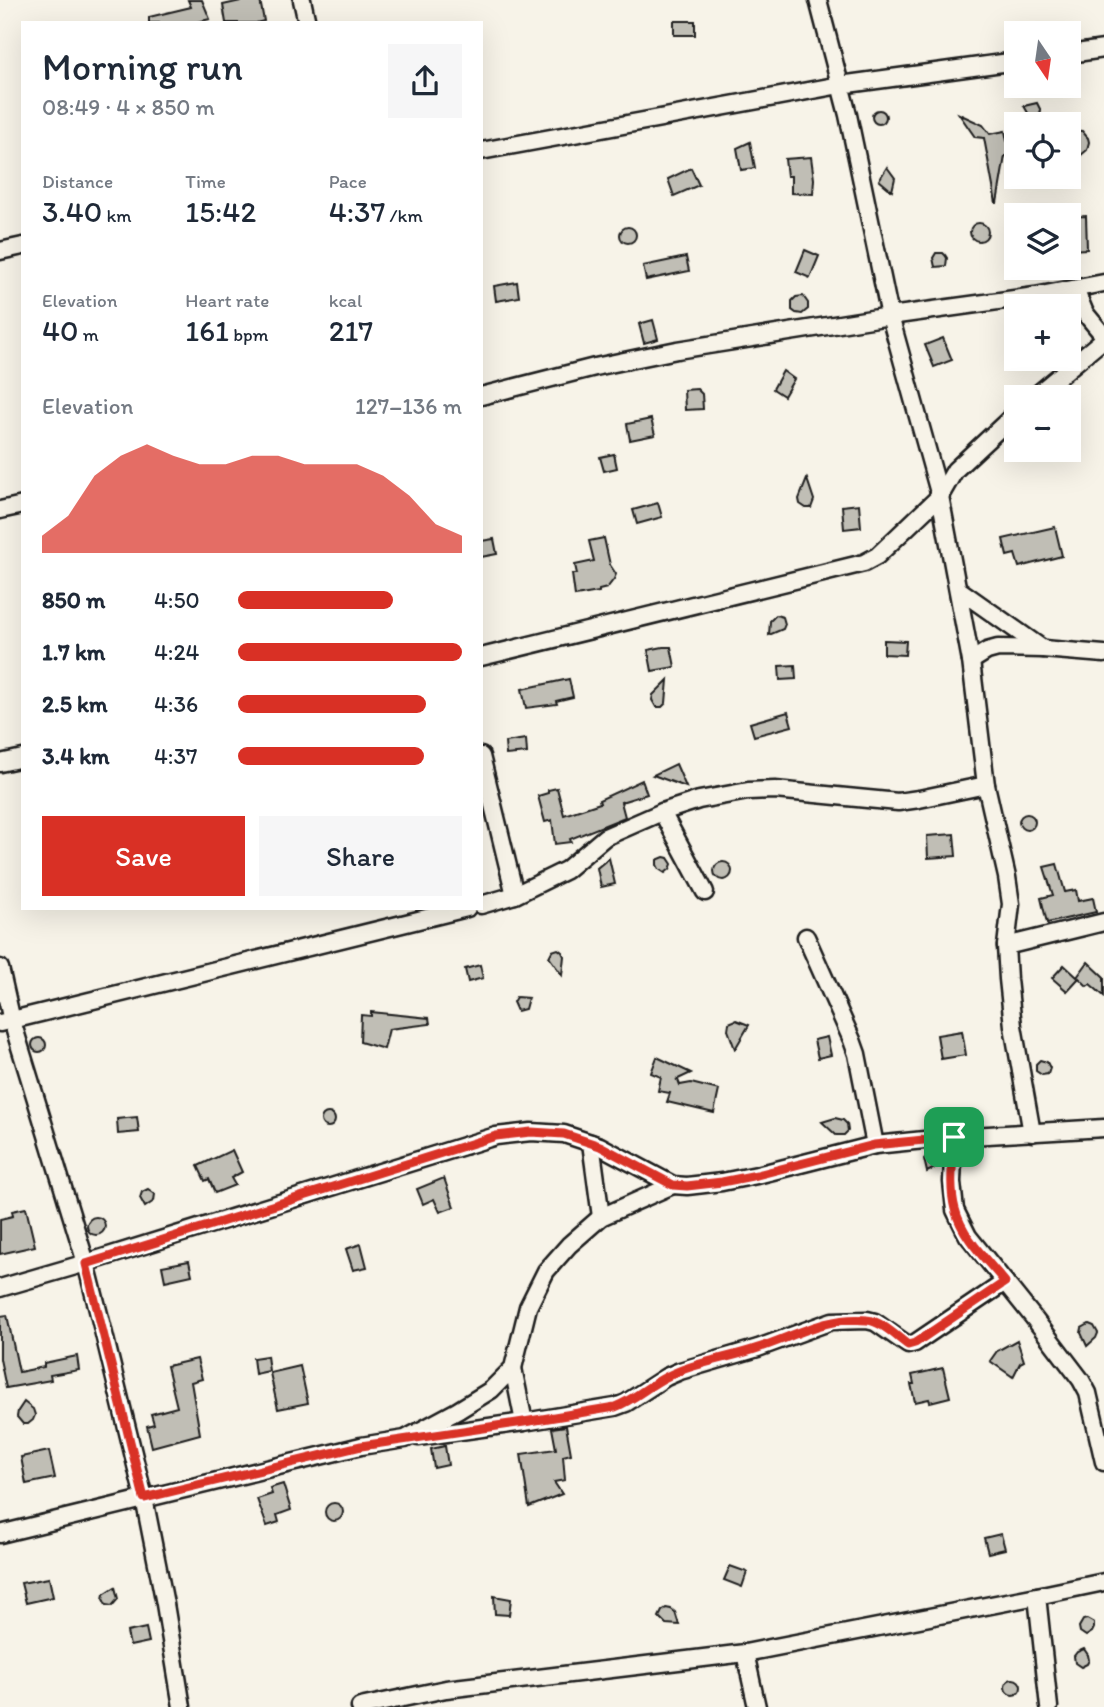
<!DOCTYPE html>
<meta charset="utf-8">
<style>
body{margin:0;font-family:Itim,sans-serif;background:#f6f6f7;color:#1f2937;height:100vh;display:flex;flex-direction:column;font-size:26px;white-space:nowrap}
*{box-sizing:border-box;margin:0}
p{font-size:23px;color:#747a83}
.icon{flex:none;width:38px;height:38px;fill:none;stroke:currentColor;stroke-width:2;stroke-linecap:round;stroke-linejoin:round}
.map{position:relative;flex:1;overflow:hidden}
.sheet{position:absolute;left:21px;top:21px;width:462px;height:889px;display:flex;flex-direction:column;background:#fff;border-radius:0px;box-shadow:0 7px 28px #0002}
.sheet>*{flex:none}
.needle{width:46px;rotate:167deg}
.tools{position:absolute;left:1004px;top:21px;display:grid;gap:14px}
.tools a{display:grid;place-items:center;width:77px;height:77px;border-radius:0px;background:#fff;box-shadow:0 7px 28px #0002;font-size:35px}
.pin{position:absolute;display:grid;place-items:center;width:60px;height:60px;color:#fff;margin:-30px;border-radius:14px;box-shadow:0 4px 10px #0006}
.round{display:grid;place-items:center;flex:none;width:74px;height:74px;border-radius:0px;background:#f6f6f7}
.headline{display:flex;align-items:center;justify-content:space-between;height:119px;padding:0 21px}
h1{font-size:38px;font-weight:600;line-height:52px}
.metrics{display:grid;grid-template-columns:repeat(3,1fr);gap:10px;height:119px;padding:7px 21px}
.metrics div{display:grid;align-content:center}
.metrics b{font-size:30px;font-weight:600}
.metrics small{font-size:19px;font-weight:400}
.metrics p{font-size:19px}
.chart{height:196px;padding:14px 21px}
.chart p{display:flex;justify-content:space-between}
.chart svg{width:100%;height:126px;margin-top:7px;fill:#d93025;opacity:.7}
.button{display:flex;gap:14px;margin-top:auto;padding:14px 21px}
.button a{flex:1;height:80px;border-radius:0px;background:#d93025;color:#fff;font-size:28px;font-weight:600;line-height:80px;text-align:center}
.button a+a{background:#f6f6f7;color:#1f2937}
ul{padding:0 21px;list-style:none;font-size:23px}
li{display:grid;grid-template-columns:112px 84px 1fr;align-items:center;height:52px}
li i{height:18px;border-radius:9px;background:#d93025}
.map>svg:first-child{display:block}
</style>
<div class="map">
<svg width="1104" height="1707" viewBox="0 0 1104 1707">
<rect width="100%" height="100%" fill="#f7f3e8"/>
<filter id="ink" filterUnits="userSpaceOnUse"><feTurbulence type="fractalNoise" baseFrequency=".0143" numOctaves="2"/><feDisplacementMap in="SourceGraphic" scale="14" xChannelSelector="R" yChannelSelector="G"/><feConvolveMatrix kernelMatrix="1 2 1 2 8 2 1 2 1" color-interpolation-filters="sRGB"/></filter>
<g filter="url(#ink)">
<g fill="#c0beb5" stroke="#1c1c1c" stroke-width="2">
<path d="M 188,0 L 202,0 L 210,19 L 193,23 L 149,23 L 149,17 L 191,7 Z"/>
<path d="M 245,0 L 260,0 L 264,21 L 256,23 L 226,23 L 223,5 Z"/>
<rect x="674" y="21" width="21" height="14"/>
<path d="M 1037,103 L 1041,111 L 1038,116 L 1031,118 L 1024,106 Z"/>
<circle cx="879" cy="117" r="7"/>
<path d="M 959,114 L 983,125 L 990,134 L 1005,131 L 1010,156 L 1005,156 L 997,203 L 996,203 L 984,138 L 975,137 Z"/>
<path d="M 1069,130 L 1082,131 L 1088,138 L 1089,142 L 1087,150 L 1080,156 L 1069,157 Z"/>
<path d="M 750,142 L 755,168 L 741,170 L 737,148 Z"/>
<path d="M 811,157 L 814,179 L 813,194 L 791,193 L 791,176 L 787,176 L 785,159 Z"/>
<path d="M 887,167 L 895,178 L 892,191 L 879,180 Z"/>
<path d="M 691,168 L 699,185 L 674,196 L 668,179 Z"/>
<path d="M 1086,216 L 1087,249 L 1069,250 L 1069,217 Z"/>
<circle cx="979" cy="232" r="9"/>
<circle cx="628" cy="235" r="8"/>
<path d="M 805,250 L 819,256 L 810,278 L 796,272 Z"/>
<path d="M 936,253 L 943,253 L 945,255 L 947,258 L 946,266 L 935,267 L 933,258 Z"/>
<path d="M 686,257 L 689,271 L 646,280 L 643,266 Z"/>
<path d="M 517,282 L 519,297 L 496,301 L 494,286 Z"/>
<path d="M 803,296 L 808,303 L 808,309 L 802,314 L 796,313 L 792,310 L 792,301 L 796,297 Z"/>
<path d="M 653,320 L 658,339 L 644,343 L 639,324 Z"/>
<path d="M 943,338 L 952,360 L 934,367 L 925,345 Z"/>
<path d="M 783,371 L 794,379 L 784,396 L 773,389 Z"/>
<path d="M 697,389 L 702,394 L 703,409 L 685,410 L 684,390 Z"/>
<path d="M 651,419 L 655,435 L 630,440 L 627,424 Z"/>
<path d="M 614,454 L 617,468 L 604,471 L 600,457 Z"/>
<path d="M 807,479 L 814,500 L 811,508 L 806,508 L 800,504 L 799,499 Z"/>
<path d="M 658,503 L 662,517 L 637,524 L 633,510 Z"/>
<path d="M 859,504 L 861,527 L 844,529 L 842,506 Z"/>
<path d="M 1055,527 L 1062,556 L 1019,567 L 1015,554 L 1007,556 L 1003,539 Z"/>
<path d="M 604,538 L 610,565 L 616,574 L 614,579 L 607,588 L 599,590 L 599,592 L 575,596 L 572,574 L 577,574 L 575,565 L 594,561 L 589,541 Z"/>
<path d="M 494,539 L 497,554 L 481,557 L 481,541 Z"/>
<path d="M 776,615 L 783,617 L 785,624 L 783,629 L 769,635 L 770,621 Z"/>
<path d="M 884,640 L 906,641 L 905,655 L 884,654 Z"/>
<path d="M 663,647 L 671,647 L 675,667 L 652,671 L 648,650 Z"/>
<path d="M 795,665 L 796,679 L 780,680 L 779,666 Z"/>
<path d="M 569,679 L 573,697 L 556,701 L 557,704 L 526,708 L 522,689 Z"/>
<path d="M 668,680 L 666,703 L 662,707 L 656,707 L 652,700 L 653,695 Z"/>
<path d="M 788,712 L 792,726 L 754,736 L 750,723 Z"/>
<path d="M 526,739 L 527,753 L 506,755 L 505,742 Z"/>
<path d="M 676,764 L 686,787 L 653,775 Z"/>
<path d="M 642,780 L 647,794 L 621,802 L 625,817 L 570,839 L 571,842 L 555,844 L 552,820 L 545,822 L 538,796 L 548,793 L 548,790 L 557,788 L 564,815 L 600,803 L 599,800 Z"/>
<circle cx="1027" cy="822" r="8"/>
<path d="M 954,834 L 956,856 L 928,858 L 927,836 Z"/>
<path d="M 664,857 L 668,858 L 672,864 L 670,869 L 665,873 L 659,869 L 657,865 L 657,860 Z"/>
<path d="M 609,858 L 615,884 L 601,887 L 597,868 Z"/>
<circle cx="723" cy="871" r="9"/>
<path d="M 1057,864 L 1065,892 L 1076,890 L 1078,901 L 1093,898 L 1096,912 L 1047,923 L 1041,898 L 1053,895 L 1044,867 Z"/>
<path d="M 558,949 L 562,952 L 564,956 L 562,975 L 549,957 L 552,951 Z"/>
<path d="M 1088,962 L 1104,977 L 1104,996 L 1090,984 L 1087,986 L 1079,978 L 1067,991 L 1052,978 L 1064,965 L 1077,977 Z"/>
<path d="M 480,965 L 483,978 L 468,982 L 465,969 Z"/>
<path d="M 516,997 L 528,998 L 525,1009 L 517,1011 L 513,1002 Z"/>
<path d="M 371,1012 L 429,1018 L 430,1024 L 389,1029 L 384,1049 L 360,1042 L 361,1015 L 371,1016 Z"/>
<path d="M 736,1020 L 749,1025 L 735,1049 L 728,1030 L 729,1023 Z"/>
<path d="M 962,1031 L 966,1055 L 941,1059 L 937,1035 Z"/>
<path d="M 827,1037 L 831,1055 L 818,1058 L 814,1040 Z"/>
<circle cx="39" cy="1045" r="7"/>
<path d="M 657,1057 L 691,1073 L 676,1080 L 678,1080 L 680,1085 L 691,1083 L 719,1090 L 714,1113 L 667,1102 L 670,1093 L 658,1091 L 661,1077 L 651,1073 Z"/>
<path d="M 1040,1060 L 1047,1062 L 1050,1068 L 1048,1074 L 1042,1075 L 1036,1071 L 1036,1064 Z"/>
<circle cx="328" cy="1120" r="7"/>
<path d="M 137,1117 L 139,1132 L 118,1134 L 117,1119 Z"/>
<path d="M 835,1118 L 843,1120 L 847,1124 L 848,1131 L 844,1135 L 836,1135 L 822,1122 Z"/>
<path d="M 232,1150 L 242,1172 L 231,1178 L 235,1185 L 215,1193 L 209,1179 L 205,1181 L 198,1166 Z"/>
<path d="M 929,1153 L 937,1154 L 941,1161 L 939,1166 L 927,1172 L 924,1159 Z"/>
<path d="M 444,1178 L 454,1207 L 440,1212 L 434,1199 L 423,1204 L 417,1189 Z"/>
<path d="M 148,1189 L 155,1194 L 154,1201 L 145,1207 L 140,1198 L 142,1192 Z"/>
<path d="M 26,1208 L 35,1246 L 0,1254 L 0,1219 L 13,1216 L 12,1211 Z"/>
<circle cx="96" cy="1226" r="9"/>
<path d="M 361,1244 L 367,1267 L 353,1270 L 346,1249 Z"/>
<path d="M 189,1261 L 192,1275 L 165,1281 L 162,1266 Z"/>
<path d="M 7,1315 L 19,1372 L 44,1367 L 44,1363 L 77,1356 L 79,1370 L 50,1375 L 51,1380 L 6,1388 L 0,1359 L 0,1316 Z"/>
<path d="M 1089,1324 L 1094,1326 L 1098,1333 L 1096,1338 L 1087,1346 L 1081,1333 L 1082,1328 Z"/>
<path d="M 1017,1340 L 1024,1361 L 1020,1363 L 1013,1377 L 990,1361 L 997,1351 Z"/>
<path d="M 267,1356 L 269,1371 L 255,1374 L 253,1358 Z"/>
<path d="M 197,1359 L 202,1379 L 191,1382 L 200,1434 L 152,1447 L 147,1426 L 154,1424 L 151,1414 L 177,1407 L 167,1366 Z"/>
<path d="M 300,1366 L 308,1403 L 278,1409 L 270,1373 Z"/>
<path d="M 943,1368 L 950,1397 L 930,1402 L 929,1399 L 915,1402 L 911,1384 L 914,1384 L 912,1375 Z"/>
<path d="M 24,1402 L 33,1409 L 35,1415 L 33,1420 L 28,1424 L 23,1424 L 17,1417 L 18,1411 Z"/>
<path d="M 566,1426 L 571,1454 L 563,1456 L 565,1480 L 554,1482 L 562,1494 L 529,1507 L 521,1454 L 556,1449 L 552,1428 Z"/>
<path d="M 445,1446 L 448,1465 L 434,1468 L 431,1449 Z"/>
<path d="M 49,1451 L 55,1478 L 26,1484 L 21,1457 Z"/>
<path d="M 283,1484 L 291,1510 L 277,1515 L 279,1522 L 267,1526 L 257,1499 L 272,1494 L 270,1488 Z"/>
<circle cx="334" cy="1512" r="9"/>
<path d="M 1001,1534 L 1005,1549 L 988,1553 L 984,1538 Z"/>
<path d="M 730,1566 L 747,1572 L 742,1587 L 724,1580 Z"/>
<path d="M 49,1578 L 53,1597 L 26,1603 L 21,1583 Z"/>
<path d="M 115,1587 L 118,1599 L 112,1606 L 106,1605 L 103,1599 L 104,1594 Z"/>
<path d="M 494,1596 L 511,1599 L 509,1615 L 495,1614 Z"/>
<path d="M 666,1608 L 671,1609 L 675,1612 L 679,1625 L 666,1624 L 659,1617 L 662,1611 Z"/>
<path d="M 1087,1619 L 1094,1623 L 1094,1628 L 1092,1632 L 1086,1636 L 1080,1632 L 1079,1627 L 1083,1620 Z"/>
<path d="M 146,1628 L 149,1642 L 130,1646 L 127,1632 Z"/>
<path d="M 1084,1649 L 1088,1655 L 1089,1660 L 1087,1664 L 1081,1667 L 1075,1663 L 1074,1656 L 1077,1652 Z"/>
<circle cx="1013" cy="1687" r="8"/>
</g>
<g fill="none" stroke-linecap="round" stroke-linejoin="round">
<defs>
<g id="street">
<path d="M 302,0 L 307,23"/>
<path d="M 818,0 L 848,115 L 890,316 L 1035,296 L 1104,283"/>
<path d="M 1069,54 L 1104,49"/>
<path d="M 481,151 L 840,85 L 1017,61"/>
<path d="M 0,251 L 23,246"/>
<path d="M 1075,289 L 1085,313 L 1104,336"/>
<path d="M 481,396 L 595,367 L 677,350 L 890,316 L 940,496 L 971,661 L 986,785 L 1007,877 L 1011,904 L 1006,946 L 1008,979 L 1013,1026 L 1032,1133"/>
<path d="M 1034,397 L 1104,339"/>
<path d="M 0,510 L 23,505"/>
<path d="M 958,589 L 1043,649"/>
<path d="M 481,657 L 864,563 L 877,556 L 940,496 L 955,470 L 1017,412"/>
<path d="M 971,661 L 987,651 L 998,648 L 1043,649 L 1104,654"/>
<path d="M 481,756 L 515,895 L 481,905"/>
<path d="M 0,763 L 23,758"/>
<path d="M 662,812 L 705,892"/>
<path d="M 515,895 L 566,870 L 605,837 L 662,812 L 699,800 L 748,791 L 775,790 L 898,802 L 919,799 L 986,785"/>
<path d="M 806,937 L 852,1040 L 857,1054 L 875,1145"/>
<path d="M 1006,946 L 1104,922"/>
<path d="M 0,968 L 12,1021 L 86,1263 L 102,1326 L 144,1498 L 165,1604 L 182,1707"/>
<path d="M 0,1023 L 467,908"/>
<path d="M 954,1137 L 952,1182 L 955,1210 L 968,1236 L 1033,1317 L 1081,1380 L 1088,1393 L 1104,1462"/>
<path d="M 591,1143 L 601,1217"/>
<path d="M 0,1288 L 86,1263 L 496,1136 L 531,1132 L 564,1134 L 600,1146 L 673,1185 L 687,1186 L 722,1182 L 757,1175 L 875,1145 L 954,1137 L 1104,1128"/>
<path d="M 513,1368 L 524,1422"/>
<path d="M 418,1437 L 524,1422 L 615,1407 L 626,1403 L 666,1377 L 680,1371 L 758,1348 L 832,1321 L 867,1320 L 875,1322 L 908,1345 L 915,1343 L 1005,1282"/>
<path d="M 0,1534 L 361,1446 L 405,1439 L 457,1411 L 491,1390 L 513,1368 L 528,1307 L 546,1271 L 569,1245 L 601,1217 L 673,1185"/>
<path d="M 1037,1596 L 1104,1582"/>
<path d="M 745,1653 L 757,1707"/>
<path d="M 360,1707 L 446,1689 L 745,1653 L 1037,1596 L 1049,1707"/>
</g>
</defs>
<use href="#street" stroke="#1c1c1c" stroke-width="21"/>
<use href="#street" stroke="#f7f3e8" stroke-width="16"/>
</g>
</g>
<g fill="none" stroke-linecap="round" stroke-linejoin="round" filter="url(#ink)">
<defs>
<path id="route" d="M 531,1132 L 564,1134 L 600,1146 L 673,1185 L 687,1186 L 722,1182 L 757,1175 L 874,1145 L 954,1137 C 953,1161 949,1187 955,1209 C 962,1237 987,1260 1005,1282 L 915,1343 L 908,1345 C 896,1336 881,1321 867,1320 C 827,1316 795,1336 758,1348 C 730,1358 692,1363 666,1377 C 648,1386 634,1400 615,1407 L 524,1422 L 361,1446 L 144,1498 L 86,1264 L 496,1136 Z"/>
</defs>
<use href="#route" stroke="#fff" stroke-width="14"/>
<use href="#route" stroke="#d93025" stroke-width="9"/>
</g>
</svg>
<div class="tools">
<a><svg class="needle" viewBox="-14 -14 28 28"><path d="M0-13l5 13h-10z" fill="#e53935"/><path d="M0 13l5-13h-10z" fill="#747a83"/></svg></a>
<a><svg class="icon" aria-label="locate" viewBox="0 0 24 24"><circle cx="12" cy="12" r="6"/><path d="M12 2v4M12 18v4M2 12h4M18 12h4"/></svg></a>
<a><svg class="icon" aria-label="layers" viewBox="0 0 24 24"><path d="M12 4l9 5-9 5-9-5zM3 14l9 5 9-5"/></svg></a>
<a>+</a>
<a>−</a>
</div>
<div class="pin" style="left:954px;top:1137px;background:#1e9e55"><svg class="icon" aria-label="arrive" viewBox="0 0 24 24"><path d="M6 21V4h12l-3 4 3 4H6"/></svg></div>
<section class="sheet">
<div class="headline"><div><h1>Morning run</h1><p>08:49 · 4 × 850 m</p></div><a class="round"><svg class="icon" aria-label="share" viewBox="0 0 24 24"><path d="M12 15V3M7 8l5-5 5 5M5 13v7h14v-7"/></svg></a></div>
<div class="metrics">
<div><p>Distance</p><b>3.40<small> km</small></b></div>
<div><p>Time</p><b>15:42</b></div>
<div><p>Pace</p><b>4:37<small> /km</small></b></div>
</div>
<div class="metrics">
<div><p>Elevation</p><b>40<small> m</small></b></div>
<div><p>Heart rate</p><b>161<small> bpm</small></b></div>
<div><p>kcal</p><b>217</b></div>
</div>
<div class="chart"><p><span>Elevation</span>127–136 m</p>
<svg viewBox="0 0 160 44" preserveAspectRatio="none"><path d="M0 44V38L10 31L20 17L30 10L40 6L50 10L60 13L70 13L80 10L90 10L100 13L110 13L120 13L130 17L140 24L150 34L160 38V44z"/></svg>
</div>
<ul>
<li><b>850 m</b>4:50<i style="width:69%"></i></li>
<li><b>1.7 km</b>4:24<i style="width:100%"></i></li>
<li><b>2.5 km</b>4:36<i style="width:84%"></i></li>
<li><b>3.4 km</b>4:37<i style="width:83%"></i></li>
</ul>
<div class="button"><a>Save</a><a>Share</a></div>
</section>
</div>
